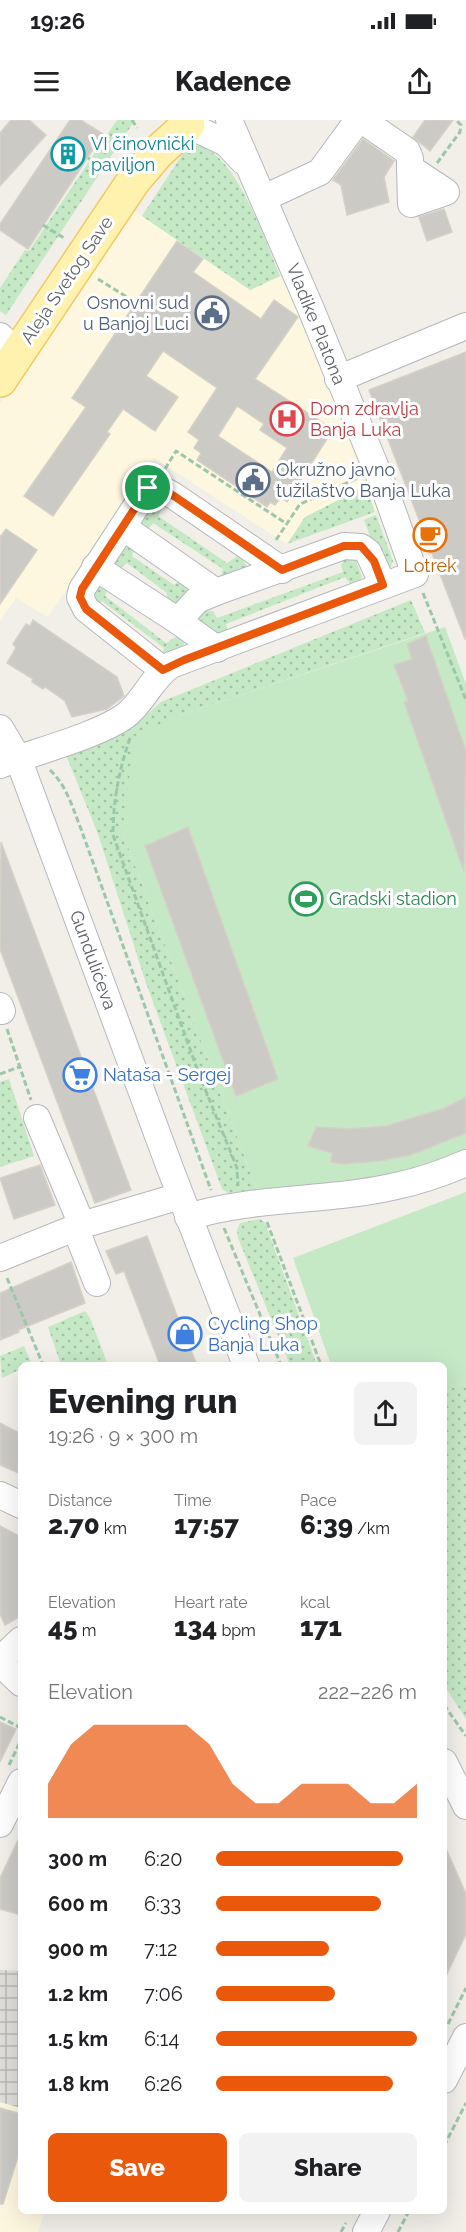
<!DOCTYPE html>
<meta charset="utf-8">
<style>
body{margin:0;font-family:Raleway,sans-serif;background:#f2f2f2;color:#202124;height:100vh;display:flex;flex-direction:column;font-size:22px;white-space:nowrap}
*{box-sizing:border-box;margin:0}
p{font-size:20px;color:#757577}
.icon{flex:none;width:33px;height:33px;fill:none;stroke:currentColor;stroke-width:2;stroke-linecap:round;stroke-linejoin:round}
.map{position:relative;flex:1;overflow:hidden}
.side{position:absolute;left:18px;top:1242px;width:429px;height:852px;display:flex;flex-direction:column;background:#fff;border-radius:9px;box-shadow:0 6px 24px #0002}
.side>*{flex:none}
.pin{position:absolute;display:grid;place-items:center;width:51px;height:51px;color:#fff;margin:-26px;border:3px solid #fff;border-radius:50%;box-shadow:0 2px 6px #0007}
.round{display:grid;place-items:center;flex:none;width:63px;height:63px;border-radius:9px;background:#f2f2f2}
.summary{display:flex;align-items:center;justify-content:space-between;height:102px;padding:0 30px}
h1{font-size:33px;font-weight:800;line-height:45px}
.stats{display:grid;grid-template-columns:repeat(3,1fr);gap:9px;height:102px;padding:6px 30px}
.stats div{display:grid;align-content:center}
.stats b{font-size:26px;font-weight:800}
.stats small{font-size:16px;font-weight:400}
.stats p{font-size:16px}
.chart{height:168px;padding:12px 30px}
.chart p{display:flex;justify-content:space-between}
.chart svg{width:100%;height:108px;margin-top:6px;fill:#ea580c;opacity:.7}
.button{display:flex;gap:12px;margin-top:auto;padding:12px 30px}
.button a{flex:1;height:69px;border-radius:9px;background:#ea580c;color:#fff;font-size:24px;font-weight:800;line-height:69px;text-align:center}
.button a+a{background:#f2f2f2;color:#202124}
ul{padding:0 30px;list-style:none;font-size:20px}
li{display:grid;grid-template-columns:96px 72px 1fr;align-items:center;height:45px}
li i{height:15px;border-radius:8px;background:#ea580c}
.status{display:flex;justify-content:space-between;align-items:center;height:42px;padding:0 30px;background:#fff;direction:ltr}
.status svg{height:16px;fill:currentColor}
header{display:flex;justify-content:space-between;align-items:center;height:78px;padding:0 30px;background:#fff;font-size:27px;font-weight:800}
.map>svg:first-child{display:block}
</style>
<div class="status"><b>19:26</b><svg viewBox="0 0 49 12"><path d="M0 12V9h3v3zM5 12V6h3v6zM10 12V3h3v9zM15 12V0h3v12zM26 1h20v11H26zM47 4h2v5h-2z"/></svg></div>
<header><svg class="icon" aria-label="menu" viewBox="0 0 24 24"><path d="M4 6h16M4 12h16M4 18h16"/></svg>Kadence<svg class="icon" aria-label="share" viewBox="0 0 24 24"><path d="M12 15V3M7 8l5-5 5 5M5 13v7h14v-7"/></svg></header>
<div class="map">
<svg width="466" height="2112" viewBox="0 0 466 2112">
<defs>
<pattern id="industrial-grid" width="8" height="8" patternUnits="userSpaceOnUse" patternTransform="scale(1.5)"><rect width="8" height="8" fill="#e0deda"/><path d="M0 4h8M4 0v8" fill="none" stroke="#b9b8b5"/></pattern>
<pattern id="grass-dots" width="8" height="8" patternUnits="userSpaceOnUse" patternTransform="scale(1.5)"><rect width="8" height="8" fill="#c5e8c5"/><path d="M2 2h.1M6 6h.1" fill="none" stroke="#a3c0a4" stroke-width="1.8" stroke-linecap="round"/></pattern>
</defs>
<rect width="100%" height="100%" fill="#f1efe8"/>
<g fill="#fef7e0">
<path d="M 130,88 L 250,170 L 287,153 L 382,389 L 287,424 L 154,338 L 48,497 L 16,478 L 0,501 L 0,283 Z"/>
<path d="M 0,1982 L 21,1988 L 21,2091 L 45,2091 L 38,2112 L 0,2112 Z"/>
</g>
<path fill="url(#industrial-grid)" d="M 0,1850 L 21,1851 L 21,1988 L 0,1982 Z"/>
<g fill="url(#grass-dots)">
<path d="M 117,0 L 135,0 L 6,195 L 0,191 L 0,168 L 25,130 L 29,131 Z"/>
<path d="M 194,25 C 235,28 265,122 280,156 L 250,170 L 142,96 L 184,32 Z"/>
<path d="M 366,366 L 375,392 L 287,424 L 305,397 Z"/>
<path d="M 153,381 L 161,384 L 162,389 L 158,396 L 227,443 L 239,435 L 248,447 L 219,462 L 223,449 L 153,403 L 148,409 L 139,407 L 139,390 Z"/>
<path d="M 376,395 L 393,441 L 390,449 L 380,443 L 364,400 Z"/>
<path d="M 123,422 L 135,427 L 132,436 L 174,465 L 181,460 L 189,468 L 180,483 L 173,485 L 166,481 L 167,473 L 127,443 L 117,451 L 110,436 Z"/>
<path d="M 345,438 L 355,438 L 362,457 L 359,462 L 351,465 L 345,457 L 226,504 L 228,512 L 224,518 L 199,503 L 200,496 L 206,491 L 213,491 L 217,498 L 343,452 L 341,445 Z"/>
<path d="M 96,463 L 108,467 L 105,476 L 166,523 L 179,515 L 184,522 L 183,529 L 168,537 L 163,534 L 164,528 L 102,481 L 96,487 L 85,479 Z"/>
<path d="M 411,480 L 425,513 L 172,598 L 122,711 L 257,1070 L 228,1073 L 222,1069 L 146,863 L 98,714 L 66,635 L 125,613 L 161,582 Z"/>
<path d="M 9,959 L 34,1036 L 0,1047 L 0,962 Z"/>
<path d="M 260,1099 L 265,1103 L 317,1245 L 290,1245 L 238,1118 L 237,1110 L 240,1103 Z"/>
<path d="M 85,1191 L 90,1198 L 108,1245 L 61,1245 L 48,1207 Z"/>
<path d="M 24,1226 L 32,1244 L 21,1245 L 21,1249 L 2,1258 L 0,1236 Z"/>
<path d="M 466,1263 L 466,1599 L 444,1565 L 444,1271 Z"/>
</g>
<g fill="#c5e8c5">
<path d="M 445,507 L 466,564 L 466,1031 L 428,1047 L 337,1069 L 257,1070 L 122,711 L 135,616 L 172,598 Z"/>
<path d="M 466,1072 L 466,1263 L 444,1271 L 444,1245 L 331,1245 L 293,1138 Z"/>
</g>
<g fill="#cccac5" stroke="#d6d1c6" stroke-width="1.5" fill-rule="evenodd">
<path d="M 11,0 L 29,0 L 46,15 L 0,66 L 0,13 Z"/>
<path d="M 70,0 L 81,0 L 103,14 L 28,129 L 0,110 L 0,104 Z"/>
<path d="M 425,0 L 453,0 L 430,31 L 413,17 Z"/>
<path d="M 363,19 L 394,41 L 384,57 L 389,82 L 347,95 L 341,65 L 333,60 Z"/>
<path d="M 444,89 L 452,112 L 427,121 L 419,97 Z"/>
<path d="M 177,121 L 203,139 L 193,152 L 261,199 L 274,180 L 298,197 L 255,259 L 328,306 L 322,316 L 327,319 L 287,382 L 281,377 L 275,385 L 270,382 L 267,387 L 197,340 L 201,333 L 194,328 L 199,320 L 188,312 L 217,268 L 163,231 L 146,256 L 178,277 L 155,311 L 123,289 L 107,312 L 110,314 L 53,396 L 24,376 L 86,287 L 72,278 ZM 237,286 L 264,304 L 260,310 L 287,328 L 272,352 L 218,316 Z"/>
<path d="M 466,232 L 466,519 L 465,519 L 369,270 Z"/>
<path d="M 6,409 L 37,430 L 0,484 L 0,417 Z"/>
<path d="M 33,500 L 117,557 L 124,576 L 107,589 L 72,597 L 65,581 L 45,567 L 43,569 L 32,562 L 33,559 L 7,543 L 16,528 L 13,524 L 26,504 L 30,506 Z"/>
<path d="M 426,516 L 466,631 L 464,752 L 404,582 L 408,581 L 394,545 L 412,539 L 407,524 Z"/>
<path d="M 188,707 L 278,959 L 236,976 L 145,726 Z"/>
<path d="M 1,722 L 131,1070 L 95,1083 L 0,829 Z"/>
<path d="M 466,977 L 466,1013 L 411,1035 L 380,1041 L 343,1044 L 331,1042 L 332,1033 L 308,1026 L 316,1007 L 349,1009 L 386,1006 L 445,988 Z"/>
<path d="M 40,1045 L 55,1085 L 14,1099 L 0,1058 Z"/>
<path d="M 147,1116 L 176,1193 L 197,1245 L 160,1245 L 124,1151 L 116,1154 L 106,1131 Z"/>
<path d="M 71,1142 L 85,1183 L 18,1210 L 19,1212 L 0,1220 L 0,1173 Z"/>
<path d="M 0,1303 L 21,1314 L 21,1354 L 0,1345 Z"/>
<path d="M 0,1406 L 21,1417 L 21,1496 L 5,1505 L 0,1494 Z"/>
<path d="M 0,1602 L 16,1609 L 0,1642 Z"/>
<path d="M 21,1714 L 21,1795 L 0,1789 L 0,1758 Z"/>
<path d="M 444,1724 L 466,1774 L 466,1814 L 444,1860 Z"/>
<path d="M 0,1988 L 21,1994 L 21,2027 L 3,2084 L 0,2084 Z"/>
</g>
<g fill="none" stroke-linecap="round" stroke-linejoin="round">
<defs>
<g id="minor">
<path d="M 362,0 L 407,31 L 410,39 L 410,48"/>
<path d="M 188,5 L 226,23 L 243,41"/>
<path d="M 410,48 L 446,72 L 411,84 Z"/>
<path d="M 264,78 L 320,52 L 358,0"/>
<path d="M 0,216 L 18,234"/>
<path d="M 338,259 L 466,206"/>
<path d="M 123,407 L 216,472"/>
<path d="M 95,447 L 178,501"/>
<path d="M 217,529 L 178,501 L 197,480 L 216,472 L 344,426 L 361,427 L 368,432 L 383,465"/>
<path d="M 163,550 L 86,489 L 80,477 L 82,469 L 148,368 L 160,368 L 174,376 L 282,450"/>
<path d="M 0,608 L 18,638 L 170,1048 L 246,1245"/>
<path d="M 0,645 C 34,632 97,616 125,596 C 144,582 151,558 171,545 L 415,454 L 385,370 L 311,189 L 229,0"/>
<path d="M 0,886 L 2,891"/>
<path d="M 37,998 L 82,1105"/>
<path d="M 188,1097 C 255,1076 328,1082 396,1066 C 420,1061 443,1053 466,1043"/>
<path d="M 75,1107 L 97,1163"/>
<path d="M 0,1138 L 82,1105 L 180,1076"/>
<path d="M 0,1375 L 21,1385"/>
<path d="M 0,1540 L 21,1520"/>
<path d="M 0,1543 L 21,1563"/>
<path d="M 444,1642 L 466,1686"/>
<path d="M 0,1704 L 21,1662"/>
<path d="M 444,1960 L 466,1917"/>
<path d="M 366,2112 L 377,2091"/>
</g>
<path id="major" d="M 0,260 L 134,60 L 158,32 L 188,5"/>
</defs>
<use href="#minor" stroke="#b5b8bc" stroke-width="28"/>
<use href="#major" stroke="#f2c960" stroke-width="36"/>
<g stroke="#9cc7a9" stroke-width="3" stroke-dasharray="6 3" stroke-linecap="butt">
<path d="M 132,0 L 137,8"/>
<path d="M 88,38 L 109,52"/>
<path d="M 437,43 L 460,12 L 461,5 L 456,0"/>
<path d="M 43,105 L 64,118"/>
<path d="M 98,159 L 135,182"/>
<path d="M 165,349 L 176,331 L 287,404"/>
<path d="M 276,420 L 300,384 L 358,358"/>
<path d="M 423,473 L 466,580"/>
<path d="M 130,618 C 119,650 113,681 113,715 L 199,954 L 237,1048 L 238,1066"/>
<path d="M 50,650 C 67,666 73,689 81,709 L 211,1070"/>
<path d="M 7,909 L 31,980"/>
<path d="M 0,954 L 19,947"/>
<path d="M 267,1102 L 321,1245"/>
<path d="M 224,1108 L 281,1245"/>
<path d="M 7,1158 L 43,1245"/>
<path d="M 444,1585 L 466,1616"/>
<path d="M 0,1597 L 21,1608"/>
<path d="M 9,1645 L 21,1620"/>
<path d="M 448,1904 L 466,1868"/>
<path d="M 444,2026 L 466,1983"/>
<path d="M 341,2112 L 346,2103"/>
<path d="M 398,2112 L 409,2091"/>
</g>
<use href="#minor" stroke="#fff" stroke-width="26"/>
<use href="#major" stroke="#fff2af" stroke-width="33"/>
</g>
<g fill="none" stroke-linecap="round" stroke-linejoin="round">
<defs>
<path id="route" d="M 148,368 L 160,368 L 174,376 L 282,450 L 344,426 L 361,426 L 374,441 L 383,465 L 184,540 L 163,550 L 86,489 L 80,477 L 82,469 Z"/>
</defs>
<use href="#route" stroke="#fff" stroke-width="12"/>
<use href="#route" stroke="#ea580c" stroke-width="8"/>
</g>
<defs>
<symbol id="building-ring" viewBox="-11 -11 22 22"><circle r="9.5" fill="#fff" stroke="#0f9aa8" stroke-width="1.5"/><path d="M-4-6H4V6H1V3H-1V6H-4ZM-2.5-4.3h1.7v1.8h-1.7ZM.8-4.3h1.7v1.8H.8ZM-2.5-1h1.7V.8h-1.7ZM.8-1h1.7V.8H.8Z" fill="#0f9aa8"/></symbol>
<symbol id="civic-ring" viewBox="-11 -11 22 22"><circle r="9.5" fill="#fff" stroke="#5c6f8a" stroke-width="1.5"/><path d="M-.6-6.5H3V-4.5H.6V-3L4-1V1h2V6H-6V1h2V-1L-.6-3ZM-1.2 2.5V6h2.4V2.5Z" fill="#5c6f8a"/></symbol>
<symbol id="hospital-ring" viewBox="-11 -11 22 22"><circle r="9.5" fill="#fff" stroke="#e0444e" stroke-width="1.5"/><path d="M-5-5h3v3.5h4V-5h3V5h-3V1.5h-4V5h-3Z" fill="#e0444e"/></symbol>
<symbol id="cafe-ring" viewBox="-11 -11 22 22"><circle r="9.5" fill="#fff" stroke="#e8710a" stroke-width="1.5"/><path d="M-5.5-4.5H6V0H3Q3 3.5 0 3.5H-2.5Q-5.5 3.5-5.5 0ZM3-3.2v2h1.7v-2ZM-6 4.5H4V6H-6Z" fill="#e8710a"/></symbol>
<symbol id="stadium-ring" viewBox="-11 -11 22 22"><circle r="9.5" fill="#fff" stroke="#2e9e5b" stroke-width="1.5"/><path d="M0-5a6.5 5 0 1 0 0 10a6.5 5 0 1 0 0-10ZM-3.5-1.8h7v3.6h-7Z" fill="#2e9e5b"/></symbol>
<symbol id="supermarket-ring" viewBox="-11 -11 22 22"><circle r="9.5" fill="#fff" stroke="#3f7fe0" stroke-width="1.5"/><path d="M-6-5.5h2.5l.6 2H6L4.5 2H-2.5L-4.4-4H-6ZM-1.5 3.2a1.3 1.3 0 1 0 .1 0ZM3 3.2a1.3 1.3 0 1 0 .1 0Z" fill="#3f7fe0"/></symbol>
<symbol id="shop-ring" viewBox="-11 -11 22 22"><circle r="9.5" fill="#fff" stroke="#3f7fe0" stroke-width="1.5"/><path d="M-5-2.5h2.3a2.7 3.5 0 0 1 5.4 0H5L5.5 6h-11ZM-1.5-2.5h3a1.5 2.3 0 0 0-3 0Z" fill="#3f7fe0"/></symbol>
</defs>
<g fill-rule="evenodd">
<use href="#building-ring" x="49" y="15" width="38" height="38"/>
<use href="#civic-ring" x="193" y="174" width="38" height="38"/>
<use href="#hospital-ring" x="268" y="280" width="38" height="38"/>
<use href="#civic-ring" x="234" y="341" width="38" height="38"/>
<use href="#cafe-ring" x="411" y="396" width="38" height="38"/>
<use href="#stadium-ring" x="287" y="760" width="38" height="38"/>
<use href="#supermarket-ring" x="61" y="936" width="38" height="38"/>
<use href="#shop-ring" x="166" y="1195" width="38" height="38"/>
</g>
<g text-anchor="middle" stroke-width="6" stroke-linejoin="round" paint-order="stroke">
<g font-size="18" fill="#0d838f" stroke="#fff" text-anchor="start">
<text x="91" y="30">VI činovnički<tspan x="91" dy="21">paviljon</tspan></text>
</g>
<g font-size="18" fill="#5f6368" stroke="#fff">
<text transform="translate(67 160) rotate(-56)" y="6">Aleja Svetog Save</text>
<text transform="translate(316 204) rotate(68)" y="6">Vladike Platona</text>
<text transform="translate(93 840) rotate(70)" y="6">Gundulićeva</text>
</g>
<g font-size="18" fill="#4e5e75" stroke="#fff" text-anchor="end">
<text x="189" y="189">Osnovni sud<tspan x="189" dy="21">u Banjoj Luci</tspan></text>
<text x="276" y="356" text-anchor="start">Okružno javno<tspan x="276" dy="21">tužilaštvo Banja Luka</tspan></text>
</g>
<g font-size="18" fill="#be3a42" stroke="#fff" text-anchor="start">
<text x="310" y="295">Dom zdravlja<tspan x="310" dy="21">Banja Luka</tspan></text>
</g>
<g font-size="18" fill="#c56008" stroke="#fff">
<text x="430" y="452">Lotrek</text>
</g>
<g font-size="18" fill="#27864d" stroke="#fff" text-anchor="start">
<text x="329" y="785">Gradski stadion</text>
</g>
<g font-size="18" fill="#366cbe" stroke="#fff" text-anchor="start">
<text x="103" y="961">Nataša - Sergej</text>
<text x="208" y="1210">Cycling Shop<tspan x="208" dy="21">Banja Luka</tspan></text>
</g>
</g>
</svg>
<div class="pin" style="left:148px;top:368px;background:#1e9e55"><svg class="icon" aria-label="arrive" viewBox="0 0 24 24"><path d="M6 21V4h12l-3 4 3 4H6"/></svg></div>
<section class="side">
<div class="summary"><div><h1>Evening run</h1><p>19:26 · 9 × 300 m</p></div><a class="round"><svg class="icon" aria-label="share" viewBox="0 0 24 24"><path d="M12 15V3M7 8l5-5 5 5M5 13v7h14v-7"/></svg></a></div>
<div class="stats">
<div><p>Distance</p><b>2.70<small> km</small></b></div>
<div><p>Time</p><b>17:57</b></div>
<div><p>Pace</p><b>6:39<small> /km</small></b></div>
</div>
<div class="stats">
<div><p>Elevation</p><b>45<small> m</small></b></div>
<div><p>Heart rate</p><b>134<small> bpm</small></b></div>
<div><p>kcal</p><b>171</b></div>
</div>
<div class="chart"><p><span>Elevation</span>222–226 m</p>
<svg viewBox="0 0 160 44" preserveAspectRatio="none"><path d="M0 44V30L10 14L20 6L30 6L40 6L50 6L60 6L70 14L80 30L90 38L100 38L110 30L120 30L130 30L140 38L150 38L160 30V44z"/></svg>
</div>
<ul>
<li><b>300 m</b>6:20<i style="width:93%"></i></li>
<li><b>600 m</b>6:33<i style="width:82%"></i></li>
<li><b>900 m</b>7:12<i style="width:56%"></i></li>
<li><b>1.2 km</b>7:06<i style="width:59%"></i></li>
<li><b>1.5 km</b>6:14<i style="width:100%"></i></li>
<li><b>1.8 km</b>6:26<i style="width:88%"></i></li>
</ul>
<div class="button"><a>Save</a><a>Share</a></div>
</section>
</div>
